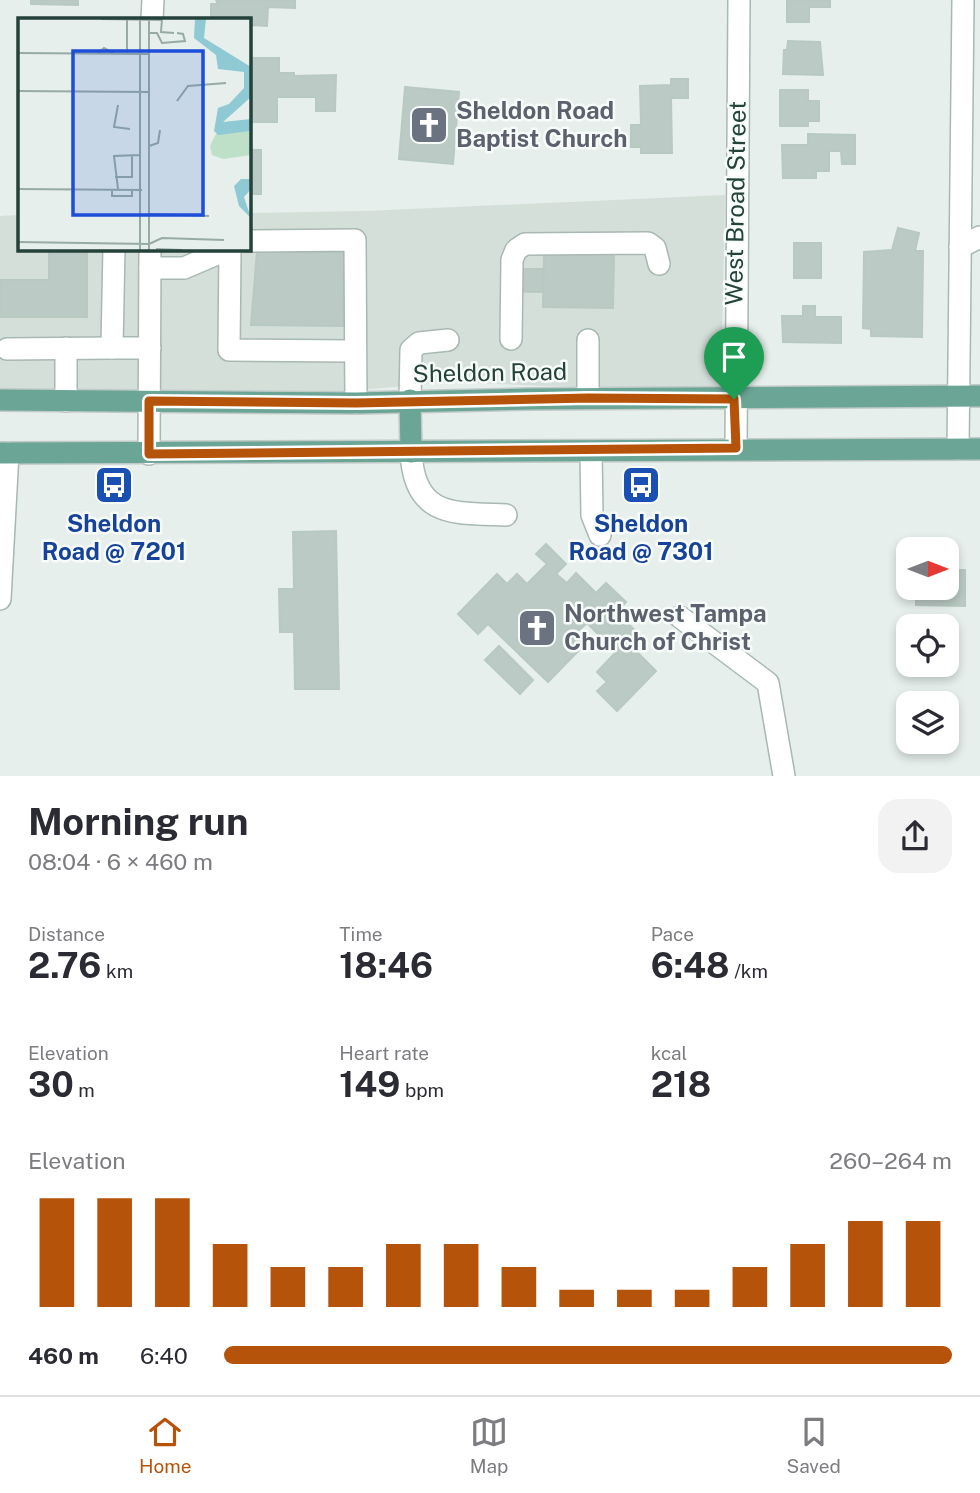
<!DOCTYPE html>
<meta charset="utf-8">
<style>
body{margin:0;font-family:"Public Sans",sans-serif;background:#f2f2f3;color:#2b2b33;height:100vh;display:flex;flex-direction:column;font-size:26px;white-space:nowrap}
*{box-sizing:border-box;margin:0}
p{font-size:23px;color:#7c7c81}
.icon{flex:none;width:38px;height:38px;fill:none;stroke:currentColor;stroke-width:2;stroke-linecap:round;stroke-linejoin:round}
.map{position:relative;height:776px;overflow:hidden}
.details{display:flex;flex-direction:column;background:#fff;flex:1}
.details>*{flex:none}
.needle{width:46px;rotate:90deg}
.fabs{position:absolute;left:896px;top:537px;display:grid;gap:14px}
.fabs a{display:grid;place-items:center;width:63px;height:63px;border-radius:14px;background:#fff;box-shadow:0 4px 10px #0003;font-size:35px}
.pin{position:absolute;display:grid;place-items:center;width:60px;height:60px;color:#fff;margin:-72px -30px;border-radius:50% 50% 50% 0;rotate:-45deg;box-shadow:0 0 7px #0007}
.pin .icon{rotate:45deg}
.round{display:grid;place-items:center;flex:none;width:74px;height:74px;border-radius:21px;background:#f2f2f3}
.head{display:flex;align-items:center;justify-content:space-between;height:119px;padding:0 28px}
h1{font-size:38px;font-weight:700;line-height:52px}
.figures{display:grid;grid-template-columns:repeat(3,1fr);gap:10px;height:119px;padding:7px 28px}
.figures div{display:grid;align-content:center}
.figures b{font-size:35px;font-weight:700}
.figures small{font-size:19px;font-weight:400}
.figures p{font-size:19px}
.chart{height:196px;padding:14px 28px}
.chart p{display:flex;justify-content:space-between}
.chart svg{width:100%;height:126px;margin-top:7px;stroke:#b45309;stroke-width:6}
ul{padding:0 28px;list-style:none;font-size:23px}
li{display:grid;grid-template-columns:112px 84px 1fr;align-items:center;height:52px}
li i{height:18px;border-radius:9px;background:#b45309}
.dock{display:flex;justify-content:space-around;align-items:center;height:98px;border-top:2px solid #e1e1e2;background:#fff;font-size:19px;color:#7c7c81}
.dock a{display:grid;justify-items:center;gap:4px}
.dock .active{color:#b45309}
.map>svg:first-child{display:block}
</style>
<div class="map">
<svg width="980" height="776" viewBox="0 0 980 776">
<rect width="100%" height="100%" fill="#e6efeb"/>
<g fill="#d4dfda">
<path d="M 725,195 L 721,386 L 595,388 L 451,382 L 338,392 L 160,392 L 161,249 L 248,248 L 249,213 L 365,211 Z"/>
<path d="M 19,215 L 19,248 L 140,249 L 139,392 L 0,391 L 0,216 Z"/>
</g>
<g fill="#bbcac4" stroke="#b8c9c2" stroke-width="2">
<path d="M 31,0 L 78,0 L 78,5 L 31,4 Z"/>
<path d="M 295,0 L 295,8 L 268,7 L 267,26 L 248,25 L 248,19 L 211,19 L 211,4 L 218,4 L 216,0 Z"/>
<path d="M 787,0 L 830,0 L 830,7 L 809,7 L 809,22 L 787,22 Z"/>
<path d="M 788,41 L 820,42 L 823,75 L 783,74 L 784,50 L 787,50 Z"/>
<path d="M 248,58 L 279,58 L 279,73 L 294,73 L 294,76 L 336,75 L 335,111 L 316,111 L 316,97 L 277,97 L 277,122 L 248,122 Z"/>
<path d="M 671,79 L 688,79 L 688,98 L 671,98 L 672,153 L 641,153 L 641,147 L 631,147 L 631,125 L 641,125 L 640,86 L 671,85 Z"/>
<path d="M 405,87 L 459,92 L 453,164 L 399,159 Z"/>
<path d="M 780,90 L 808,90 L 808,101 L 819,101 L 819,121 L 808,121 L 808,126 L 780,126 Z"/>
<path d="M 808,134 L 855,135 L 855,164 L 842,164 L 841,151 L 829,151 L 829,171 L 816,171 L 816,178 L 783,178 L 782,145 L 808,145 Z"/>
<rect x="248" y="150" width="13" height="44"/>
<path d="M 898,228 L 919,233 L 915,251 L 923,251 L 922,337 L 871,336 L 871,329 L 863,328 L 864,252 L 892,250 Z"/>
<rect x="794" y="243" width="27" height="35"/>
<path d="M 49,248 L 87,248 L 87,317 L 0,317 L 0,280 L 49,280 Z"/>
<path d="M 257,252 L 344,253 L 343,326 L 251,325 Z"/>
<path d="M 544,253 L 614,254 L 613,308 L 543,307 Z"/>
<path d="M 503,269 L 543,269 L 543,292 L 503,291 Z"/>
<path d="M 803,306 L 815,306 L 815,317 L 841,317 L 841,343 L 783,342 L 782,316 L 803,316 Z"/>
<path d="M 336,531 L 339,689 L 295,689 L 294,632 L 280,632 L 279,589 L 294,589 L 293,532 Z"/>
<path d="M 546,544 L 566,564 L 556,574 L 567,583 L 576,573 L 596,593 L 606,583 L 626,602 L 616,612 L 646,641 L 636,651 L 656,671 L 617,711 L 597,691 L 607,682 L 597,672 L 616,652 L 587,623 L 577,632 L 587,642 L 548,682 L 488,624 L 478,634 L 458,614 L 497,574 L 507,584 L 517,574 L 527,584 L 547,564 L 536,554 Z"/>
<path d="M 947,570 L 965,570 L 965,606 L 916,605 L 916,588 L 947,588 Z"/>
<path d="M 499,646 L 533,680 L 520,694 L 485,660 Z"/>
</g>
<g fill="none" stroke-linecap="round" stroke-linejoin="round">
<defs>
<g id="minor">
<path d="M 152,19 L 153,0"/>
<path d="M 248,241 L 355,240 L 356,403"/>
<path d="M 960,247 L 980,237"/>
<path d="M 114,248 L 112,348 L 150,348"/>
<path d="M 230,249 L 229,350 L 355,351"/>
<path d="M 150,268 L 184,268 L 231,248"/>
<path d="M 511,339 L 512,260 L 516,250 L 525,244 L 648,243 L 655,248 L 659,264"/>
<path d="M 588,340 L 588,398"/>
<path d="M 66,348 L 66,401"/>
<path d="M 7,349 L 112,348"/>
<path d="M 410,400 L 411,350 L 419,343 L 448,340"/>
<path d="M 736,448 L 739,0"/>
<path d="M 958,449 L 963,0"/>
<path d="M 591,451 L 592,515 L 600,535"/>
<path d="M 411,452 C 414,518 454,513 506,515"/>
<path d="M 149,454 L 150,248"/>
<path d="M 0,599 L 8,453"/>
<path d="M 680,617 L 768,683 L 784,776"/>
</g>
<g id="major">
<path d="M 0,400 L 356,403 L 531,399 L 980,396"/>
<path d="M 410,400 L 411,452"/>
<path d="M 0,453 L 980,449"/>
</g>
</defs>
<use href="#minor" stroke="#a8b8b2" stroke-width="24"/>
<use href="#major" stroke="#c2cac8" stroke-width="24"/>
<use href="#minor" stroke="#fff" stroke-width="21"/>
<use href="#major" stroke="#6aa596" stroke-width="21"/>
</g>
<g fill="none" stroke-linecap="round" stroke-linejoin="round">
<defs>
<path id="route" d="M 588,398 L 734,399 L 736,448 L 149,454 L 149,401 L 356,403 Z"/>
</defs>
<use href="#route" stroke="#fff" stroke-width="14"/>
<use href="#route" stroke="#b45309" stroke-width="9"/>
</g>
<defs>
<symbol id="church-square" viewBox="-11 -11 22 22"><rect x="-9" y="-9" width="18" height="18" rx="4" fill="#6b7280" stroke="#f7fbf9"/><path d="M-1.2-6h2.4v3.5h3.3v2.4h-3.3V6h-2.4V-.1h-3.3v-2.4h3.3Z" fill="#fff"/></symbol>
<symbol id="bus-square" viewBox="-11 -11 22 22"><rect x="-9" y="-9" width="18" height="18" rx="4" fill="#1a4fb4" stroke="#f7fbf9"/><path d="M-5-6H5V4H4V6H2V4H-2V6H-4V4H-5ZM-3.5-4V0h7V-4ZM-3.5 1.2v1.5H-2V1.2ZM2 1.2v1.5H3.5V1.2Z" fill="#fff"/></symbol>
</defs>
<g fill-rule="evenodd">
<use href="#church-square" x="407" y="103" width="44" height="44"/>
<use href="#bus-square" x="92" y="463" width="44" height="44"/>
<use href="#bus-square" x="619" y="463" width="44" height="44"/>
<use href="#church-square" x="515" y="606" width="44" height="44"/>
</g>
<g text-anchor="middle" stroke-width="5" stroke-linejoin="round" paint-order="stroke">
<g font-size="24" font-weight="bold" fill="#5b616d" stroke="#f7fbf9" text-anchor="start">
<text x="456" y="119">Sheldon Road<tspan x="456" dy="28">Baptist Church</tspan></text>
<text x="564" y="622">Northwest Tampa<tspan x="564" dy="28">Church of Christ</tspan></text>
</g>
<g font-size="24" fill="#24423a" stroke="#f7fbf9">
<text transform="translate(736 203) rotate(-89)" y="8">West Broad Street</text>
<text transform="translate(490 373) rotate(-1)" y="8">Sheldon Road</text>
</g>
<g font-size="24" font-weight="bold" fill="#164399" stroke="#f7fbf9">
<text x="114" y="532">Sheldon<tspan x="114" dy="28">Road @ 7201</tspan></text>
<text x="641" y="532">Sheldon<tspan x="641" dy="28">Road @ 7301</tspan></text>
</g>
</g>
<g transform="translate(18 18)">
<rect width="233" height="233" fill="#e6efeb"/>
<path d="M 233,113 L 233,137 L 205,141 L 194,137 L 192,128 L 198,116 Z" fill="#bfe0c8"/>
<path d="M 177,1 L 188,1 L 186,20 L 233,49 L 233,79 L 205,104 L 233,101 L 233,113 L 200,117 L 196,113 L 200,90 L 211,86 L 226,70 L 226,54 L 200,51 L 198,37 L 176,20 ZM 223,161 L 233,161 L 233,171 L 226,179 L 233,200 L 221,188 L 216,168 Z" fill="#8ec9d4"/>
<path fill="none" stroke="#98aaa4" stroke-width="2" d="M 83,1 L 144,2M 109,1 L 109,36M 122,1 L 122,232M 144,1 L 143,14 L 156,15M 131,15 L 139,15 L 144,25 L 167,23 L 165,16 L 159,15M 0,35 L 131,36M 79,36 L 86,30 L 97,36M 0,73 L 131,74M 159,83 L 170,68 L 208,65M 100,87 L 96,109 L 112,111M 131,128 L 140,125 L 142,112M 97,159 L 114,159 L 114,138M 0,171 L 124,172M 100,171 L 96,138 L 122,137M 94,172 L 94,178 L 114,178 L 114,172M 131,196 L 191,198M 0,224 L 131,226M 131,226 L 144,220 L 206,222M 138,231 L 164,232M 131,232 L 131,1"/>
<path fill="#1d4ed8" fill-opacity="0.15" stroke="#1d4ed8" stroke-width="3.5" d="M 55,33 L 185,33 L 185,197 L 55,197 Z"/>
<rect width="233" height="233" fill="none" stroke="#24423a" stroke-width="3.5"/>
</g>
</svg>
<div class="fabs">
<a><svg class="needle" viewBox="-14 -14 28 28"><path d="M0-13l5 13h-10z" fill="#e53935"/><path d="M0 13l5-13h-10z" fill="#7c7c81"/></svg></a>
<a><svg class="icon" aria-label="locate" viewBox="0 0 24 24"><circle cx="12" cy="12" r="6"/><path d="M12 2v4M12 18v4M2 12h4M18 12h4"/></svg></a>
<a><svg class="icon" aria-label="layers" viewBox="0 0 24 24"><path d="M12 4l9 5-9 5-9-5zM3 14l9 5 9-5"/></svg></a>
</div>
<div class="pin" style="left:734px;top:399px;background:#1e9e55"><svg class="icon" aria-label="arrive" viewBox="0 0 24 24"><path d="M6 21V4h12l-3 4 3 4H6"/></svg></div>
</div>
<section class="details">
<div class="head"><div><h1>Morning run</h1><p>08:04 · 6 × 460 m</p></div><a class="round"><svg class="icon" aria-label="share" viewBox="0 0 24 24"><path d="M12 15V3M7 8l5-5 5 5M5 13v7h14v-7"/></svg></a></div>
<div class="figures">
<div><p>Distance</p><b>2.76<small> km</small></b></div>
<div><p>Time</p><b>18:46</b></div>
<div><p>Pace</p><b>6:48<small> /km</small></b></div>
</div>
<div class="figures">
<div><p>Elevation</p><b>30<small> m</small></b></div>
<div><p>Heart rate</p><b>149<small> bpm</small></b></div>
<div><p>kcal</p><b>218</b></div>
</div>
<div class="chart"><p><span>Elevation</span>260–264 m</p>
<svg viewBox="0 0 160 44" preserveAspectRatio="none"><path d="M5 44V6M15 44V6M25 44V6M35 44V22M45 44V30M55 44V30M65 44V22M75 44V22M85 44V30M95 44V38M105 44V38M115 44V38M125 44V30M135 44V22M145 44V14M155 44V14"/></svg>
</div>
<ul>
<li><b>460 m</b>6:40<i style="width:100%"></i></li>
</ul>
</section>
<nav class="dock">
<a class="active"><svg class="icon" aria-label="home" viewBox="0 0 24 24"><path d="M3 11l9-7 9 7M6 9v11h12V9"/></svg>Home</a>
<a><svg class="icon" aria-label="map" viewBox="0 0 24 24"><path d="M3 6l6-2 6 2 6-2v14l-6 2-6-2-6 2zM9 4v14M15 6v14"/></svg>Map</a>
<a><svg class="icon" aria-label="saved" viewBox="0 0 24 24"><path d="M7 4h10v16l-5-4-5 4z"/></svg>Saved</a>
</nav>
